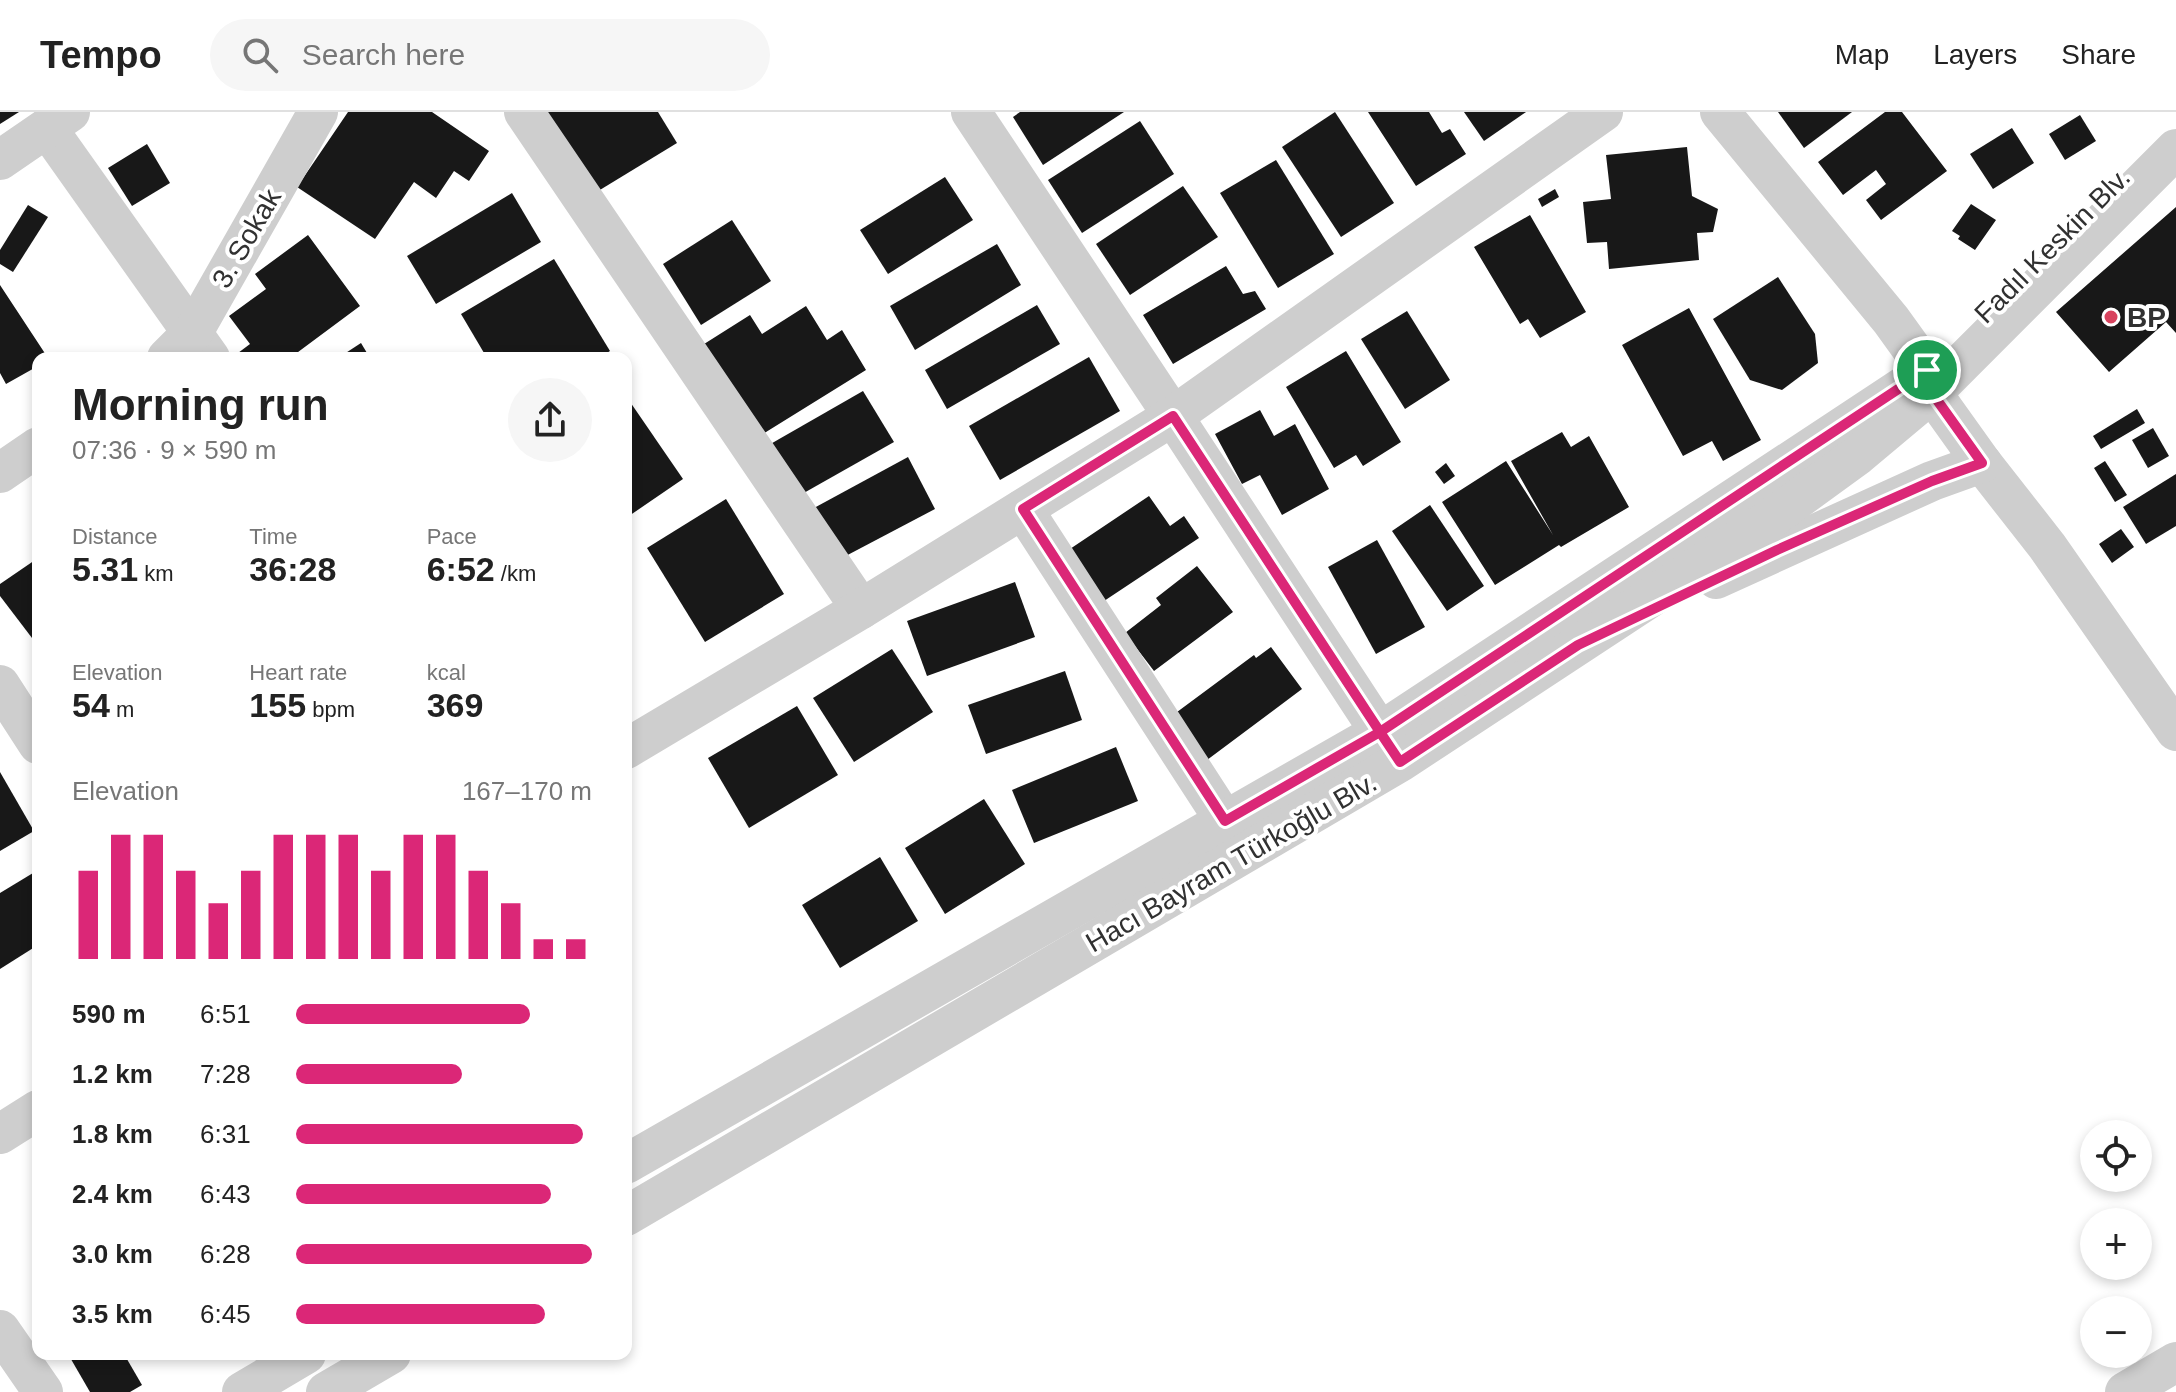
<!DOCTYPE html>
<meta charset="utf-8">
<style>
body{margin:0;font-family:Helvetica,sans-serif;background:#f6f6f6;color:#222;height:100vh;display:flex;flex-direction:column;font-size:30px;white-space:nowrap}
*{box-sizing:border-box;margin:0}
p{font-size:26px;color:#767676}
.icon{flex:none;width:44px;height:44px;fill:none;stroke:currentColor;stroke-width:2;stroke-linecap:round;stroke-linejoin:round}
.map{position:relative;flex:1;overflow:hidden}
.panel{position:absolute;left:32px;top:240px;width:600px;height:1008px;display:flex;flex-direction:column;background:#fff;border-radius:16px;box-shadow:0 4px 12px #0003}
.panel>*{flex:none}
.controls{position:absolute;left:2080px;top:1008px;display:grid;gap:16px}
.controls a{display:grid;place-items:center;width:72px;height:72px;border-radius:50%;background:#fff;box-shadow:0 4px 12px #0003;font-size:40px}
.pin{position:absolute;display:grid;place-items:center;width:68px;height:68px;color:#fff;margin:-34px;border:4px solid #fff;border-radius:50%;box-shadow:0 2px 8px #0007}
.round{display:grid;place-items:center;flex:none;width:84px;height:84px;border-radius:42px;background:#f6f6f6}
.overview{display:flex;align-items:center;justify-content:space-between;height:136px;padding:0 40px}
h1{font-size:44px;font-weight:600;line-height:60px}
.metrics{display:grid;grid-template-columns:repeat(3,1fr);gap:12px;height:136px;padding:8px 40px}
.metrics div{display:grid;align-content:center}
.metrics b{font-size:34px;font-weight:600}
.metrics small{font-size:22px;font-weight:400}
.metrics p{font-size:22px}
.chart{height:224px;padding:16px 40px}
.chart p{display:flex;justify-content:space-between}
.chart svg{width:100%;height:144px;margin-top:8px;stroke:#db2777;stroke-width:6}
ul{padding:0 40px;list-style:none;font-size:26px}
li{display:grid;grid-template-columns:128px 96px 1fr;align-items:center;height:60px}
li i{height:20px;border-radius:10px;background:#db2777}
header{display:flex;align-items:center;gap:48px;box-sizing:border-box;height:112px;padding:0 40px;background:#fff;border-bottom:2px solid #e0e0e0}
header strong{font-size:38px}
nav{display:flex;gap:44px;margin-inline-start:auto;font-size:28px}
.search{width:560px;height:72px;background:#f6f6f6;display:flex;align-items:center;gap:20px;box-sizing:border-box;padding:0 28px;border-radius:44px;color:#767676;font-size:30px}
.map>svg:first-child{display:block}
</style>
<header>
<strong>Tempo</strong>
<div class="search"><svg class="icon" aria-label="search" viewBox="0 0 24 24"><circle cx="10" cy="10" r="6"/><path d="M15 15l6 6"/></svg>Search here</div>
<nav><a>Map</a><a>Layers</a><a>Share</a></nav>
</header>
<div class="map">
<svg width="2176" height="1280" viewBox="0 0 2176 1280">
<rect width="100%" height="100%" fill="#fff"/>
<g fill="#181818">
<path d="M 0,0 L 19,0 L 0,12 Z"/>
<path d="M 348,0 L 432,0 L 489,39 L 469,69 L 454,59 L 436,86 L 414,70 L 375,127 L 297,75 Z"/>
<path d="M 540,0 L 658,0 L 677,31 L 590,84 Z"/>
<path d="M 1020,0 L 1124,0 L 1043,53 L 1013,5 Z"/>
<path d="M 1335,0 L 1394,91 L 1341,125 L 1282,35 Z"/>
<path d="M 1368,0 L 1429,0 L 1442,21 L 1450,17 L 1466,42 L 1416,74 Z"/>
<path d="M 1464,0 L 1526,0 L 1484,29 Z"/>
<path d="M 1778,0 L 1852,0 L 1804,36 Z"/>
<path d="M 1885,0 L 1902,0 L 1947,59 L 1881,108 L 1866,88 L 1886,72 L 1876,58 L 1843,83 L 1818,50 Z"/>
<path d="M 2080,3 L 2096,29 L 2065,48 L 2049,22 Z"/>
<path d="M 1140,9 L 1174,62 L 1082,121 L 1048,68 Z"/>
<path d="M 2012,16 L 2034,51 L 1993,77 L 1970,42 Z"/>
<path d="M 147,32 L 170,71 L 132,94 L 108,56 Z"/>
<path d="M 1687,35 L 1692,84 L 1718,97 L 1713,120 L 1697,121 L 1699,148 L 1609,157 L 1607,130 L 1587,131 L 1583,90 L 1611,87 L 1606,43 Z"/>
<path d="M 1276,48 L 1334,142 L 1278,176 L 1220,81 Z"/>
<path d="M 945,65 L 973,108 L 888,162 L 860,118 Z"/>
<path d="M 1183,74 L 1218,125 L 1130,183 L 1096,132 Z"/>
<path d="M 1555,77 L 1559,85 L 1542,95 L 1538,87 Z"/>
<path d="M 512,81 L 541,130 L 436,192 L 407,144 Z"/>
<path d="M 1971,92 L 1996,108 L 1975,138 L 1958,127 L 1960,124 L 1952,119 Z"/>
<path d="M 28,93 L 48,105 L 13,160 L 0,152 L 0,138 Z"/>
<path d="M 2176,95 L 2176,221 L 2166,210 L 2109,260 L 2056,200 Z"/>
<path d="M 1530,103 L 1586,200 L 1540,226 L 1528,207 L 1520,212 L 1474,135 Z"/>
<path d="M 732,108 L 771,169 L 701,213 L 663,152 Z"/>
<path d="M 308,123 L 360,194 L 290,246 L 235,246 L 234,244 L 250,232 L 229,204 L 266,177 L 255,162 Z"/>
<path d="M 997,132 L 1021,173 L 915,238 L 890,194 Z"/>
<path d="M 554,147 L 610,239 L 599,246 L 487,246 L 461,202 Z"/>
<path d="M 1226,154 L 1243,182 L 1255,179 L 1266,197 L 1173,252 L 1143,203 Z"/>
<path d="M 1778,165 L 1815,222 L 1818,251 L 1782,278 L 1750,268 L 1713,207 Z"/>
<path d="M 0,173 L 48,246 L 38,246 L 38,254 L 6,272 L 0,261 Z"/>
<path d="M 1037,193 L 1060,232 L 947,297 L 925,258 Z"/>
<path d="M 806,194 L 827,228 L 842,218 L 866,258 L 750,330 L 693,239 L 750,203 L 762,222 Z"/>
<path d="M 1689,196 L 1761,328 L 1723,349 L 1712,329 L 1683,344 L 1622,233 Z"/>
<path d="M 1407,199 L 1450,268 L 1405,297 L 1361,227 Z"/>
<path d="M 361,231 L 370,246 L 338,246 Z"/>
<path d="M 1346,239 L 1401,330 L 1363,354 L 1356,343 L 1334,356 L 1286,275 Z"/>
<path d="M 1089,245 L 1120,299 L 1000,368 L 969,314 Z"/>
<path d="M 863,279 L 894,330 L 802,382 L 767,334 Z"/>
<path d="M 626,284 L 683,367 L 626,406 Z"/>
<path d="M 2137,297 L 2145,311 L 2101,337 L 2093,324 Z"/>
<path d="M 1260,298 L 1274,324 L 1295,312 L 1329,377 L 1282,403 L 1260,363 L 1242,372 L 1215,322 Z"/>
<path d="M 2153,316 L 2169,344 L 2148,356 L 2132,328 Z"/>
<path d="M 1562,320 L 1571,335 L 1589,324 L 1629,395 L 1561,435 L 1559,433 L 1495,473 L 1442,390 L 1506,349 L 1553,423 L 1511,349 Z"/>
<path d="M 908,345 L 935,397 L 840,447 L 814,396 Z"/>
<path d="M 2105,349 L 2127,383 L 2115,390 L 2094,356 Z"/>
<path d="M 1446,351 L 1455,364 L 1444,372 L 1435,360 Z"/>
<path d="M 2176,362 L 2176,414 L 2146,432 L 2123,395 Z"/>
<path d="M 1149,384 L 1170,414 L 1184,404 L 1199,426 L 1098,493 L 1064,441 Z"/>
<path d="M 726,387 L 784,482 L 705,530 L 647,436 Z"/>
<path d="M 1430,393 L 1484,474 L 1447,499 L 1392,419 Z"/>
<path d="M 2121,417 L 2134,435 L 2112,451 L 2099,432 Z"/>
<path d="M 1377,428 L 1425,515 L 1376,542 L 1328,455 Z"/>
<path d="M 38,446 L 38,522 L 32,526 L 0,484 L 0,472 Z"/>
<path d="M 1197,454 L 1233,500 L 1154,559 L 1125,521 L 1161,493 L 1156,486 Z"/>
<path d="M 1015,470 L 1035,525 L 927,564 L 907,509 Z"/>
<path d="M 1271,535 L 1302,577 L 1207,648 L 1173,603 L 1254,543 L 1256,546 Z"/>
<path d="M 892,537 L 933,600 L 854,650 L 813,586 Z"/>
<path d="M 1065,559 L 1082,608 L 986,642 L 968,593 Z"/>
<path d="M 797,594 L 838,663 L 749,716 L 708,646 Z"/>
<path d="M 1116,635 L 1138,689 L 1034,731 L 1012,678 Z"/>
<path d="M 0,660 L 34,719 L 0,739 Z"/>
<path d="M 984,687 L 1025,752 L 945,802 L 905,736 Z"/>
<path d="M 880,745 L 918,809 L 840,856 L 802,793 Z"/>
<path d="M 38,758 L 38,833 L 0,857 L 0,781 Z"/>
<path d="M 68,1242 L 124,1242 L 142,1273 L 130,1280 L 90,1280 Z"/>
</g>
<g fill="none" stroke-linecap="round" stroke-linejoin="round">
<g stroke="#cecece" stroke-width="40">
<path d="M 524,0 L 861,497"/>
<path d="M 971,0 L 1173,304 L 1393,640"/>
<path d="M 1720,0 L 1891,208 L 1927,258 L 1932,281 L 1982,351 L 2047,434 L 2176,619"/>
<path d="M 47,16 L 210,246"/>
<path d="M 0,48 L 70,0"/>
<path d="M 167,246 L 193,220 L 318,0"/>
<path d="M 0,361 L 38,335"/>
<path d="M 1023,397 L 1225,709"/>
<path d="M 1716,467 L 1932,369 L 1982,351"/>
<path d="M 0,573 L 38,632"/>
<path d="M 626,637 L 861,497 L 1173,304 L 1603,0"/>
<path d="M 0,1022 L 38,998"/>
<path d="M 626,1052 L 1380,620 L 1918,265"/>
<path d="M 626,1104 L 1400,650 L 1773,405 L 1858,343 L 1932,281 L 2176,37"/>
<path d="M 0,1218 L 43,1280"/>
<path d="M 242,1280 L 306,1242"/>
<path d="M 326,1280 L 391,1242"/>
<path d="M 2125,1280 L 2176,1250"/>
</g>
</g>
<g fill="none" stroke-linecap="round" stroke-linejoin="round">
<defs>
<path id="route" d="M 1927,258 L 1380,620 L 1173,304 L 1023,397 L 1225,709 L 1380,620 L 1400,650 L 1578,533 L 1777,438 L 1932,369 L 1982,351 L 1932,281 L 1927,258"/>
</defs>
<use href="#route" stroke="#fff" stroke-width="16"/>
<use href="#route" stroke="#db2777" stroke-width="10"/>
</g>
<circle fill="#d8435e" stroke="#fff" stroke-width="3" cx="2111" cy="205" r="8"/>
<g text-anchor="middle" stroke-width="8" stroke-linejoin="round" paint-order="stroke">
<g font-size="28" fill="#313131" stroke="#fff">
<text transform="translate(246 126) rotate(-60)" y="10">3. Sokak</text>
<text transform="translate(2052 133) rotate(-45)" y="10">Fadıl Keskin Blv.</text>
<text transform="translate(1231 750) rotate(-30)" y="10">Hacı Bayram Türkoğlu Blv.</text>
</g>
<g font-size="28" font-weight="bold" fill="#313131" stroke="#fff" text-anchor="start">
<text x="2127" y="215">BP</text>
</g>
</g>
</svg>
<div class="controls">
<a><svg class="icon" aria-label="locate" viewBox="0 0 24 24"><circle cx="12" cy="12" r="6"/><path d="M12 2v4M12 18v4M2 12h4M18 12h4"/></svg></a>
<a>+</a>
<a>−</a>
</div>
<div class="pin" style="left:1927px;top:258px;background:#1e9e55"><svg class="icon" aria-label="arrive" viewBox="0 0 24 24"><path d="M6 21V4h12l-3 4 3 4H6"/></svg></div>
<section class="panel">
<div class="overview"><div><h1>Morning run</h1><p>07:36 · 9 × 590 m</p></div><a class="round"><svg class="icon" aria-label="share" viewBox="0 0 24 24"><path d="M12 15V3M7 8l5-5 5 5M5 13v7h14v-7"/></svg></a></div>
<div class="metrics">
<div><p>Distance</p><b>5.31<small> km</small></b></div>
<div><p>Time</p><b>36:28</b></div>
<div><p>Pace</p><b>6:52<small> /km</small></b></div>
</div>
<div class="metrics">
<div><p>Elevation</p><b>54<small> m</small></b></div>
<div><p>Heart rate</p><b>155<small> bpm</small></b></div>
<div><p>kcal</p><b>369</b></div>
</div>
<div class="chart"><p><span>Elevation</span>167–170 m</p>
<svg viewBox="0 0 160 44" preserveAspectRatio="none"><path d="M5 44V17M15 44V6M25 44V6M35 44V17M45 44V27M55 44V17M65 44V6M75 44V6M85 44V6M95 44V17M105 44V6M115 44V6M125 44V17M135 44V27M145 44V38M155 44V38"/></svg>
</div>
<ul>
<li><b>590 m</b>6:51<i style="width:79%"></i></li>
<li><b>1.2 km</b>7:28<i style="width:56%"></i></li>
<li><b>1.8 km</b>6:31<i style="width:97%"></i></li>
<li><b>2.4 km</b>6:43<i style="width:86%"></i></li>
<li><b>3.0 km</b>6:28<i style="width:100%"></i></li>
<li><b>3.5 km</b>6:45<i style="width:84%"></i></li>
</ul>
</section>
</div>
